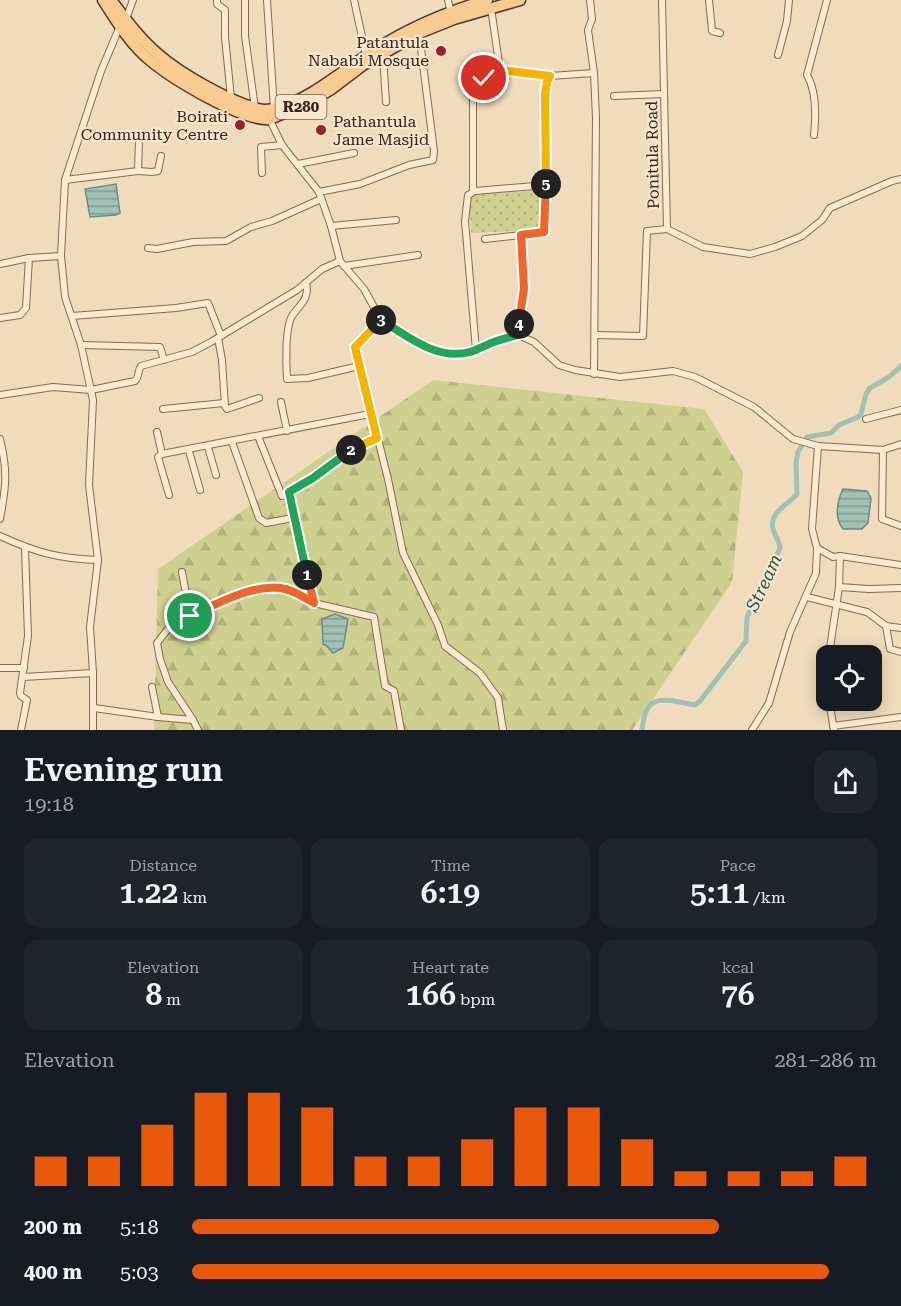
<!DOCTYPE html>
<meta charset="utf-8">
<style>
body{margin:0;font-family:"Roboto Serif",serif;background:#20242c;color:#f1f3f6;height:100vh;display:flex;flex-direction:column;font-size:22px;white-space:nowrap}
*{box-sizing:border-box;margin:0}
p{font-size:20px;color:#9ea1a6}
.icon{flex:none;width:33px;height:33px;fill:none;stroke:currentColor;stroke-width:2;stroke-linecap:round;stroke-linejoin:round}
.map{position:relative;height:730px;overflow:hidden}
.side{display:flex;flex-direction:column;background:#171b24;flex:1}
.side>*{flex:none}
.tools{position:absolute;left:816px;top:645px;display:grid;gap:12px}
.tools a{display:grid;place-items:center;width:66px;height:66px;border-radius:12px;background:#171b24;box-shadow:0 3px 15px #0003;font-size:30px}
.pin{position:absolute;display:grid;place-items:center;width:51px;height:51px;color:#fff;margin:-26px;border:3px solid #fff;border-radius:50%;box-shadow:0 2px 6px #0007}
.km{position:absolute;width:30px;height:30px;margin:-15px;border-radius:50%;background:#222;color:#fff;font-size:16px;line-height:30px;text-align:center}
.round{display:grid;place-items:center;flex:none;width:63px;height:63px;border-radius:18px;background:#20242c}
.head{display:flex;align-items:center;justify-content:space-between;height:102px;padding:0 24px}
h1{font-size:33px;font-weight:600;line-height:45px}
.metrics{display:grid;grid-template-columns:repeat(3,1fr);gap:9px;height:102px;padding:6px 24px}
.metrics div{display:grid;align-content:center;border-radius:15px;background:#20242c;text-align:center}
.metrics b{font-size:30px;font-weight:600}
.metrics small{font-size:16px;font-weight:400}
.metrics p{font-size:16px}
.chart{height:168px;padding:12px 24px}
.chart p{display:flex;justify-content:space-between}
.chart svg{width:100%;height:108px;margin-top:6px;stroke:#ea580c;stroke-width:6}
ul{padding:0 24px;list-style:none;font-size:20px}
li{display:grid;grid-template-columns:96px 72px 1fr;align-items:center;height:45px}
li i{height:15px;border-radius:8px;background:#ea580c}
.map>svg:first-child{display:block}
</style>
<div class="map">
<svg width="901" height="730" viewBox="0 0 901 730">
<defs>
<pattern id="grass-dots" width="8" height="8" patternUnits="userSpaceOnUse" patternTransform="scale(1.5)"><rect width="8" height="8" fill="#cfcf90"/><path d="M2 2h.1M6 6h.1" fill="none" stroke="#b2b27c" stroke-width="1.8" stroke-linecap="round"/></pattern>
<pattern id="forest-firs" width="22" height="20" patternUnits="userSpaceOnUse" patternTransform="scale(1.5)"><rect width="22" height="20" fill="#cfcf90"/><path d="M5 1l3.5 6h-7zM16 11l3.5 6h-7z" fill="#b2b27c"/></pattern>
<pattern id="water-rules" width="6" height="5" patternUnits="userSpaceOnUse" patternTransform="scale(1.5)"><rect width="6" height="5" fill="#a1c1b4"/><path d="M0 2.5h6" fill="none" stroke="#849d92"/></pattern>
</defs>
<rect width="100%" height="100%" fill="#f0dbbc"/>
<path fill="url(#grass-dots)" d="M 544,190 L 542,230 L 471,233 L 469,199 L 471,195 Z"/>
<path fill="url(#forest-firs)" d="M 433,380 L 704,409 L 743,472 L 732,582 L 632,730 L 154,730 L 158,569 Z"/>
<g fill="url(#water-rules)" stroke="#688f81" stroke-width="1.5">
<path d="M 116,184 L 120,213 L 116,215 L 90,217 L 85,189 Z"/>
<path d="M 843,489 L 867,491 L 871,498 L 868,523 L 862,529 L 843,529 C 834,518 837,501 843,489 Z"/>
<path d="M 335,614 L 348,619 L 343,648 L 333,653 L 327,646 L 323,644 L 322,619 Z"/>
</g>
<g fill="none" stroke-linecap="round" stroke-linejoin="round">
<path stroke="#a1c1b4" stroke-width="5" d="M 642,730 C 646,690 664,700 695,705 L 700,701 L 746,641 L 747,617 L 780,548 C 779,540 775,536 773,529 C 769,512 788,505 797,494 L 796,462 L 798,452 L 807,437 L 831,433 L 839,425 L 858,417 L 861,414 L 866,394 L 870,388 L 889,377 L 901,366"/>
<defs>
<g id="street">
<path d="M 217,0 L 217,4 L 225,10 L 225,37 L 231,98"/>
<path d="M 245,0 L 245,36 L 255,108"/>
<path d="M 267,0 L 274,109"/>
<path d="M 354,0 L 366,55"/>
<path d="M 448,0 L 451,14"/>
<path d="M 590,0 L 592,19 L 588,30 L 594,73 L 596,118 L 594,374"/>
<path d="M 662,0 L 667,229"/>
<path d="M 709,0 L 712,31 L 720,33"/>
<path d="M 491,8 L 500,70 L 550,76"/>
<path d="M 383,54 L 386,102"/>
<path d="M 778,55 L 787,21 L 789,0"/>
<path d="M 614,96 L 664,94"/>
<path d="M 269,118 L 282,145 L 319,192 L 331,226 L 340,261 L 364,289 L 381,320 L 400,334 L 423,345 L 451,354 L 472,352 L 488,344 L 518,335 L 534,342 L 559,365 L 575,370 L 620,377 L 673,371 L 695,377 L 754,407 L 793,439 L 818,446 L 883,450 L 901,444"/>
<path d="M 814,135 C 816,116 817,92 807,75 L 827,0"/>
<path d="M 298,164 L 354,153"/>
<path d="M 138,171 L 152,172 L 158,171 L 161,156"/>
<path d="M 262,173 L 261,147 L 282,145"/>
<path d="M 65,180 L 138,171 L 139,140"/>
<path d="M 473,189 L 473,85 L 500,70"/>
<path d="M 319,192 L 360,184 L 409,165 L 433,160 L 434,151 L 419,33"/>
<path d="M 331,226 L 396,220"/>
<path d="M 667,229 L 703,247 L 750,254 L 775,247 L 802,236 L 822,220 L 830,208 L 892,181 L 901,179"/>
<path d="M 485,239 L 521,235"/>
<path d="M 148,248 L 157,249 L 193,242 L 226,241 L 251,227 L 272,221 L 321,199"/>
<path d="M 0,264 L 29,258 L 61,256"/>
<path d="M 344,266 L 418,255"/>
<path d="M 306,283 C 310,299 300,304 292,316 C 285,328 286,364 287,379 L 308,378 L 359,366"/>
<path d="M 72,316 L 176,308 L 208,303 L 221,336"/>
<path d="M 0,318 L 20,315 L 26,308 L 29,258"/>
<path d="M 381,320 L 355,347 L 388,479 L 403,553 L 438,625 L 445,646 L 480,673 L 498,698 L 503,730"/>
<path d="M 518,335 L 524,293 L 521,235 L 544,232 L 546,225 L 545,94 L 550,76 L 594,73"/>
<path d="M 595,335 L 643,336 L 647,231 L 667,229"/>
<path d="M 218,338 L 222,360 L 225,406 L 227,409 L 259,398"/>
<path d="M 81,345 L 160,347 L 164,360"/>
<path d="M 476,350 L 465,221 L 468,195 L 475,191 L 546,185"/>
<path d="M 0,395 L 53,387 L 91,390 L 135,381 C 140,376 137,371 141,366 L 192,352 L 211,342 L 297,290 L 322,269 L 340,261"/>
<path d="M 281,402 L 287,431"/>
<path d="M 163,409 L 224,403"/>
<path d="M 866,419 L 901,410"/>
<path d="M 157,432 L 162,454 L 370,414"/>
<path d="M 258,436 L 282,496"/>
<path d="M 377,438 C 343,452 320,474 289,492 L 314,603 L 374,617 L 385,686 L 394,691 L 401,730"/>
<path d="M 0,439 C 8,471 6,487 0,519"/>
<path d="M 232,442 L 259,518 L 266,523 L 293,518"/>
<path d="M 208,447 L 216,475"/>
<path d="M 883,450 L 882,519 L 901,526"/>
<path d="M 189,451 L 200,490"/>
<path d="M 162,454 L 158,457 L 169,495"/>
<path d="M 0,536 C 35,552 59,559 98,560"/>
<path d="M 817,548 L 833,557 L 840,556 L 901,565"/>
<path d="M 839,587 L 869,589 L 901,588"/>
<path d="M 807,597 L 867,612 L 886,626 L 901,628"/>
<path d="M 190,616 C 217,604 249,585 280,588 C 292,589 303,597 314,603"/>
<path d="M 886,626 L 890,649 L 901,652"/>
<path d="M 831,656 L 830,648 L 839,587 L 840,556"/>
<path d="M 0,668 L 24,668"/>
<path d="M 23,677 L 93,673"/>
<path d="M 829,700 L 834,730"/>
<path d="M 94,708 L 158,717 L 152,687"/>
<path d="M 158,717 L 193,720 L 168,682 L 160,659 L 157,643 L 176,619 L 190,616 L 182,572"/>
<path d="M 193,720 L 198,730"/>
<path d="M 833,726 L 901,717"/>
<path d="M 21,730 L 27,700 L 21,696 L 20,693 L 28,636 L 25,548"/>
<path d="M 93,730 L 93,673 L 90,627 L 98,560 L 89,485 L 93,400 L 81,345 L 65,297 L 61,256 L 65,180 L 101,71 L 120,26 L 126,19 L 133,0"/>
<path d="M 752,730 L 769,703 L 790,632 L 816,573 L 817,548 L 812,529 L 818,446"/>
</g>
<g id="primary">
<path d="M 103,0 C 117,22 131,45 151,61 C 173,79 243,122 270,119 L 306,104 L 330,90 L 363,65 L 419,33 L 454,19 L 520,0"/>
<path d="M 111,0 C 126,20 140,39 159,55 C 181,74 227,100 255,108 C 262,111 270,110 277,108 C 309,101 347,67 375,50 C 410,27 447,12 487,0"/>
</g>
</defs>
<use href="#street" stroke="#896a55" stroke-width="8"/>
<use href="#primary" stroke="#56392a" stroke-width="13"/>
<use href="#street" stroke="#fbe9d0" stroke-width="6"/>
<use href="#primary" stroke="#f7cb91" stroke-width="10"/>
</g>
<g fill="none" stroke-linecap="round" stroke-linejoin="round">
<defs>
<path id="split-1" d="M 190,616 C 217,604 249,585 280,588 C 292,589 303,597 314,603 L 307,575"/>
<path id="split-2" d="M 307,575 L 289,492 L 313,478 L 351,450"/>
<path id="split-3" d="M 351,450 L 377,438 L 355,347 L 381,320"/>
<path id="split-4" d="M 381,320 C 407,336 437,361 470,352 C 475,351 481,347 487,345 C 496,340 507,338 518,335 L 519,324"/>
<path id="split-5" d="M 519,324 L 524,288 L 521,235 L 544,232 L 546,184"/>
<path id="split-6" d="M 484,78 L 501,70 L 550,76 L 547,82 L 545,94 L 546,184"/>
</defs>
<use href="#split-1" stroke="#fff" stroke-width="12"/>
<use href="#split-2" stroke="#fff" stroke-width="12"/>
<use href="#split-3" stroke="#fff" stroke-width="12"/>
<use href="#split-4" stroke="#fff" stroke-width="12"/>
<use href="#split-5" stroke="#fff" stroke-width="12"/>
<use href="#split-6" stroke="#fff" stroke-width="12"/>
<use href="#split-1" stroke="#f0652b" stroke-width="8"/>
<use href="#split-2" stroke="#22a559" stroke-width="8"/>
<use href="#split-3" stroke="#f5b400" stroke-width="8"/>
<use href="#split-4" stroke="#22a559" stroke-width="8"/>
<use href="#split-5" stroke="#f0652b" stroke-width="8"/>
<use href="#split-6" stroke="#f5b400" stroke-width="8"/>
</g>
<g fill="#9b2131" stroke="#f7e6cc" stroke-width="2">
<circle cx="441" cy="51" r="6"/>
<circle cx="240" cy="125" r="6"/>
<circle cx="321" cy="130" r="6"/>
</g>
<g text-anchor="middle" stroke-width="4.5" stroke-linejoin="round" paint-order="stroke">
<rect fill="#f7e6cc" stroke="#715f50" stroke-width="1.5" x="275.5" y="95" width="51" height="24" rx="4.5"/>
<g font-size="15" font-weight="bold" fill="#37251b">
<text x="301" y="112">R280</text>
</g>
<g font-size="16" fill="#37251b" stroke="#f7e6cc" text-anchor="end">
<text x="429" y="48">Patantula<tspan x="429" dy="18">Nababi Mosque</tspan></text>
<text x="228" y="122">Boirati<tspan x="228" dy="18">Community Centre</tspan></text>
<text x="333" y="127" text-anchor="start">Pathantula<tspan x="333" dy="18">Jame Masjid</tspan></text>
</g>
<g font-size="16" fill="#37251b" stroke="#f7e6cc">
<text transform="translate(652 155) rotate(-91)" y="6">Ponitula Road</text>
</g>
<g font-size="18" font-style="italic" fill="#29584f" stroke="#f7e6cc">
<text transform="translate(764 583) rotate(-65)" y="6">Stream</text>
</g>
</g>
</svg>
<div class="tools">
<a><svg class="icon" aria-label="locate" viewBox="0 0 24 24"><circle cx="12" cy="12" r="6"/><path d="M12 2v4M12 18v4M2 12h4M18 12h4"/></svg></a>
</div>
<div class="pin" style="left:190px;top:616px;background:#1e9e55"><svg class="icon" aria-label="arrive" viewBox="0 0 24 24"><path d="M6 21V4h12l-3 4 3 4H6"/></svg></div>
<div class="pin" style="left:484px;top:78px;background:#d93025"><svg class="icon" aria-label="check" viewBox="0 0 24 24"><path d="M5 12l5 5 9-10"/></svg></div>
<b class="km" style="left:307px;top:575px">1</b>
<b class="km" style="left:351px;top:450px">2</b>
<b class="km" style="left:381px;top:320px">3</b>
<b class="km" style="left:519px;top:324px">4</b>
<b class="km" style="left:546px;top:184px">5</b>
</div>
<section class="side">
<div class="head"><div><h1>Evening run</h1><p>19:18</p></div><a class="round"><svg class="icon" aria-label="share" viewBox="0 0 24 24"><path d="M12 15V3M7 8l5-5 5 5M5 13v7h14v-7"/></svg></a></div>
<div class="metrics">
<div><p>Distance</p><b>1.22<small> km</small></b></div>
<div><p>Time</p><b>6:19</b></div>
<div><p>Pace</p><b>5:11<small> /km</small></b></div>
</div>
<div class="metrics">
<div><p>Elevation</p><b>8<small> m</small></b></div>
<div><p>Heart rate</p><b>166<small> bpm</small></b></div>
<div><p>kcal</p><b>76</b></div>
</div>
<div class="chart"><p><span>Elevation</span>281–286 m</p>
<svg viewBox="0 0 160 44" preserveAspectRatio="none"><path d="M5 44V32M15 44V32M25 44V19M35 44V6M45 44V6M55 44V12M65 44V32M75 44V32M85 44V25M95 44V12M105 44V12M115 44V25M125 44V38M135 44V38M145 44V38M155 44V32"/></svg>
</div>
<ul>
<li><b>200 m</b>5:18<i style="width:77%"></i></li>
<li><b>400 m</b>5:03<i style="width:93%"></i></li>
</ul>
</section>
